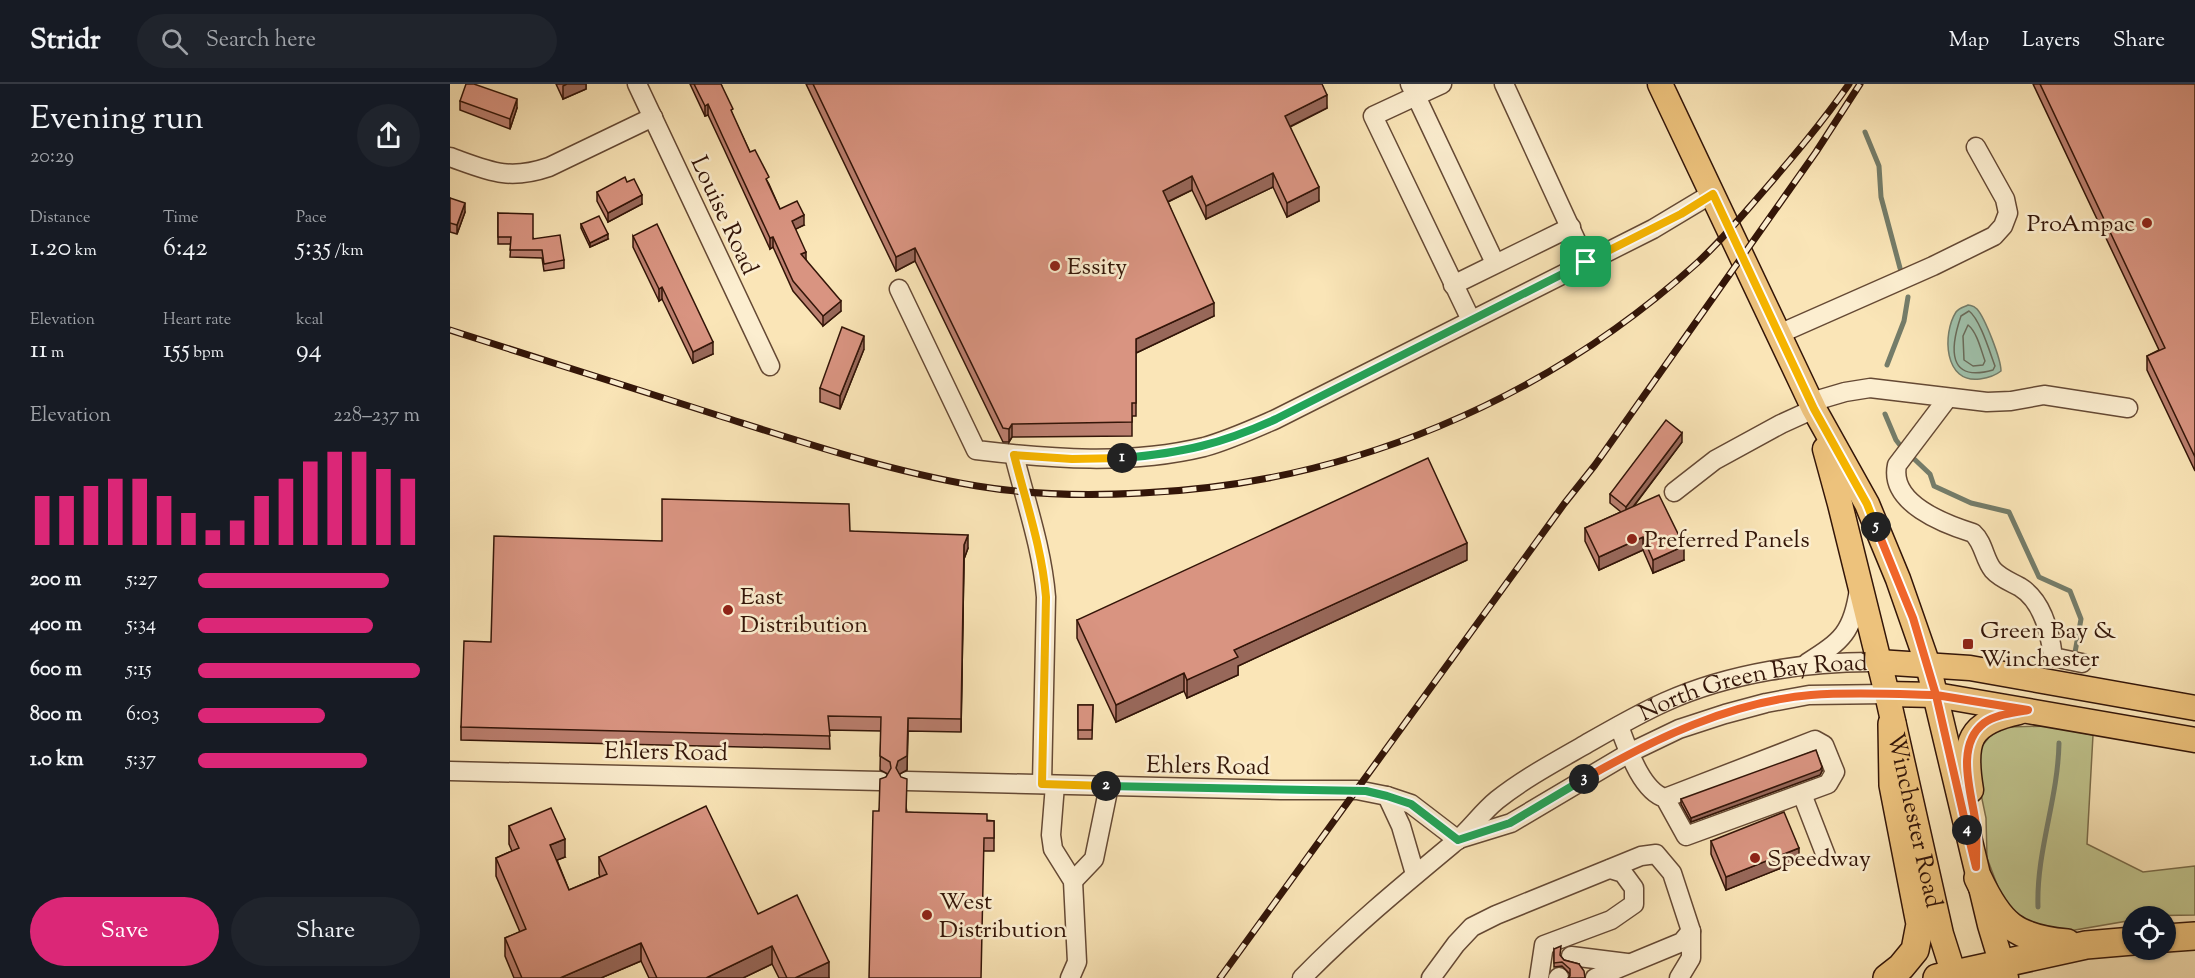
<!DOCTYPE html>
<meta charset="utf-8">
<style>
body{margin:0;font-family:"Sorts Mill Goudy",serif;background:#20242c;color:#f1f3f6;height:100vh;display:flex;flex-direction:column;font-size:22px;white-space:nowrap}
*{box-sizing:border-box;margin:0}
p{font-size:20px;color:#9ea1a6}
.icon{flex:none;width:33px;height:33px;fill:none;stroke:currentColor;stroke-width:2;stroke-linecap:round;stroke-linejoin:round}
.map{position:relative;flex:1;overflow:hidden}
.panel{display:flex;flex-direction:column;background:#171b24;width:450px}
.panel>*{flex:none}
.fabs{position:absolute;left:1672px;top:822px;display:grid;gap:12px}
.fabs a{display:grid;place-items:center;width:54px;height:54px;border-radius:50%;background:#171b24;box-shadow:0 2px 4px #0004;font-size:30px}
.pin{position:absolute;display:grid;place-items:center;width:51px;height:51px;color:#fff;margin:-26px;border-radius:12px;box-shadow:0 3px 9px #0006}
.km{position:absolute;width:30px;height:30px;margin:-15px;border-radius:50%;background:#222;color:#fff;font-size:16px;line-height:30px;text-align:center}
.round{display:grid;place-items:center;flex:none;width:63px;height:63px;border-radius:32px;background:#20242c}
.summary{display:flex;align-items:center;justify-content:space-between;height:102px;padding:0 30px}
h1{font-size:33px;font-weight:600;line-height:45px}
.metrics{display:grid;grid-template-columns:repeat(3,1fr);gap:9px;height:102px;padding:6px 30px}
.metrics div{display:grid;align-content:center}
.metrics b{font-size:26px;font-weight:600}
.metrics small{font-size:16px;font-weight:400}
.metrics p{font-size:16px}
.chart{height:168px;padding:12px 30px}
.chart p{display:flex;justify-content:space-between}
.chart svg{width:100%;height:108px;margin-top:6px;stroke:#db2777;stroke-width:6}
.button{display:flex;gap:12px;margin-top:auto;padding:12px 30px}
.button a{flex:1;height:69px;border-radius:36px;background:#db2777;color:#fff;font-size:24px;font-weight:600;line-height:69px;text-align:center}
.button a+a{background:#20242c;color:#f1f3f6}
ul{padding:0 30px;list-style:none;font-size:20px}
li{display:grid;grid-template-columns:96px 72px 1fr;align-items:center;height:45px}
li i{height:15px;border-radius:8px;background:#db2777}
header{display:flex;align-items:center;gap:36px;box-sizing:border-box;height:84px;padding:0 30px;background:#171b24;border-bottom:2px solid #363941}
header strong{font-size:28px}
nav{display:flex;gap:33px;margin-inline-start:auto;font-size:21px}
.search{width:420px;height:54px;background:#20242c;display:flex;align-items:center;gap:15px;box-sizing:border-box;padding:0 21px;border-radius:33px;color:#9ea1a6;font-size:22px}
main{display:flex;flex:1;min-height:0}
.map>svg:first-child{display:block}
</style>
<header>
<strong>Stridr</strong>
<div class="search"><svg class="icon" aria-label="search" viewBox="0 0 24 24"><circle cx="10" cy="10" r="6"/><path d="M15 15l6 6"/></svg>Search here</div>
<nav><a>Map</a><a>Layers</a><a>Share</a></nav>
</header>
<main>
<section class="panel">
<div class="summary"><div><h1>Evening run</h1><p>20:29</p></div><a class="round"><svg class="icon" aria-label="share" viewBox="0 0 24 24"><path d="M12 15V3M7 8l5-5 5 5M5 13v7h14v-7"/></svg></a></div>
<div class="metrics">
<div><p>Distance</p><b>1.20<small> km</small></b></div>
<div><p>Time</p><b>6:42</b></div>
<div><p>Pace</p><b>5:35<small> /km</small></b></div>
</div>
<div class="metrics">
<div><p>Elevation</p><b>11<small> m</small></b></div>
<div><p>Heart rate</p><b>155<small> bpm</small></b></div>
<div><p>kcal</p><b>94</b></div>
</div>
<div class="chart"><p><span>Elevation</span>228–237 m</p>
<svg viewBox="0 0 160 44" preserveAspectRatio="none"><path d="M5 44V24M15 44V24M25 44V20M35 44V17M45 44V17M55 44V24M65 44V31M75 44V38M85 44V34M95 44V24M105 44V17M115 44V10M125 44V6M135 44V6M145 44V13M155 44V17"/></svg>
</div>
<ul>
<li><b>200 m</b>5:27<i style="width:86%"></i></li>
<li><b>400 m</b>5:34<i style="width:79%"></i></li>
<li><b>600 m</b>5:15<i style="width:100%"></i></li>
<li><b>800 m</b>6:03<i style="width:57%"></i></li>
<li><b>1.0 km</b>5:37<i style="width:76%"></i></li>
</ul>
<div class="button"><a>Save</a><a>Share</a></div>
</section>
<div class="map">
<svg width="1745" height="894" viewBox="0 0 1745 894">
<rect width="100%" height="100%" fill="#fae5b7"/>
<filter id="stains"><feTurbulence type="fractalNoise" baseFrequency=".00333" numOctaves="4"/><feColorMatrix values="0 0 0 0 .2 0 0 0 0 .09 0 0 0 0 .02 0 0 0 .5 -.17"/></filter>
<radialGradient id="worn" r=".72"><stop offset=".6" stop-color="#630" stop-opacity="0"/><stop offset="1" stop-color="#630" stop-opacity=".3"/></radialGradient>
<path fill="#c0c48d" stroke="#7a6c4a" stroke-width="1.5" d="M 1600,642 L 1643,651 L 1637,760 L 1693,788 L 1745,782 L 1745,831 L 1683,832 L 1683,836 L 1625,846 L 1617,850 L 1574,840 L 1551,811 L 1537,774 L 1536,734 L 1528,696 L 1528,667 L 1544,647 L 1557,643 Z"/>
<path fill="#9fc0aa" stroke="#747c69" stroke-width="1.5" d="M 1518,221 C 1523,222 1523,221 1527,225 C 1535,234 1551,275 1551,287 C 1545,292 1537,294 1530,295 C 1494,300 1492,250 1506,228 C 1509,224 1514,223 1518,221 Z"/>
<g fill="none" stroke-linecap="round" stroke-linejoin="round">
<g stroke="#696a59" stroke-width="1.5">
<path d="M 1519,227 C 1530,235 1540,269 1545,282 L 1543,286 C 1497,299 1500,264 1511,232 Z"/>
<path d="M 1518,241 C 1527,248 1531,266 1535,277 L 1533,281 L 1523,282 L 1514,276 L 1513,252 Z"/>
</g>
<g stroke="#747c69" stroke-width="5">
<path d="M 1415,48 L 1429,82 L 1431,113 L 1450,184"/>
<path d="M 1437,281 L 1454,237 L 1458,213"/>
<path d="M 1435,330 L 1446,356 L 1453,365"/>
<path d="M 1460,371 L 1480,390 L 1484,402 L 1521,419 L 1559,428 L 1589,493 L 1620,507 L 1631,535 L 1624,574"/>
<path d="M 1588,823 C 1586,768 1608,715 1609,659"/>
</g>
<defs>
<g id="minor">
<path d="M 187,0 L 320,282"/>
<path d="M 960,0 L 966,12 L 992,0"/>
<path d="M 1054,0 L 1136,178"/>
<path d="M 0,73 C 39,87 58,97 99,83 L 203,33"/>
<path d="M 1003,201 L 1121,143"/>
<path d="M 449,205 L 526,366 C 601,375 680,381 754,363 C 779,356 803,345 826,335 L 1203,145 L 1263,109"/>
<path d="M 1021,236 L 923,32 L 966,12 L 1045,179"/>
<path d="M 1329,250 L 1483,182 L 1544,152 L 1553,142 L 1558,129 L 1555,115 L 1526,63"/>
<path d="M 1497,315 L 1447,381 C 1439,419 1494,440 1523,449 C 1534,459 1534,475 1543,486 C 1550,494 1561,498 1570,503 C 1593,517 1600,548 1603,573 L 1632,579"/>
<path d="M 1361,318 L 1395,308 L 1420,304 L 1537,318 L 1561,317 L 1594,311 L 1678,324"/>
<path d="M 564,371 C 576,419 592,464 596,513 L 592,700"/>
<path d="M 1224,408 L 1265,376 L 1331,340 L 1364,325"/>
<path d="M 1357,579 C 1392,557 1403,548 1409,505"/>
<path d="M 1169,642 C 1177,663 1191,707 1215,714 L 1236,752 L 1378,700 L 1385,688 L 1374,661 L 1365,656 L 1215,714"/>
<path d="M 0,687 L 430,697"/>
<path d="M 457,697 L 831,706 L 907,706 L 937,712 L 961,720 L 1008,756"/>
<path d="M 605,701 L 601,751 L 603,765 L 623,797 L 627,878 L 620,894"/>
<path d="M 1352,710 L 1376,772"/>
<path d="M 937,712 L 951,742 L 965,790"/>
<path d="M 1009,755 L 1061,739 L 1179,669 L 1229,645 L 1275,630 L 1316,619 L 1359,611 L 1437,610"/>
<path d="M 623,797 L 644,775 L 659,702"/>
<path d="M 1121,872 L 1177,879"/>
<path id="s1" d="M 852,894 C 900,845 952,802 1005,758 C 1020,746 1031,729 1047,716 C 1072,696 1103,679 1131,663 C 1159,647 1186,631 1215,618 C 1279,589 1359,577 1428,578"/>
<path d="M 981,894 L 1006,860 L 1022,843 L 1046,831 L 1191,772 L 1206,770 L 1222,789 L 1241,847 L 1232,858 L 1145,894"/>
<path d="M 1089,894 L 1094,861 L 1161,836 L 1184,820 L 1184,804 L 1173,789 L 1160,785"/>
<path d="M 1108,894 L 1109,893"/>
<path d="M 1229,894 L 1241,874 L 1241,847"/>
</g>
<g id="major">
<path d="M 1210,0 L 1364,325 L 1417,420 L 1448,495 L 1478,581 L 1540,841 L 1556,894"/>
<path id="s2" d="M 1375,365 L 1390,420 L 1437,610 L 1491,850 L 1505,894"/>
<path d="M 1428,578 L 1520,584 L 1745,624"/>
<path d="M 1437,610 L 1486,611 L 1745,656"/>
<path d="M 1521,706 C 1513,657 1518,639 1569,628"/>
</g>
<g id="highway">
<path d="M 1528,794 C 1550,841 1565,854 1617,859"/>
<path d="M 1716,854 L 1745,852"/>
<path d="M 1437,894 L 1451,883 L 1465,866 L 1470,840 L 1443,701 L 1442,640"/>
<path d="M 1487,894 L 1636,861 L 1683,857"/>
</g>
</defs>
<use href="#minor" stroke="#654934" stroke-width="21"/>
<use href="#major" stroke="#331508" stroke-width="27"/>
<use href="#highway" stroke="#331508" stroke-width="30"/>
<use href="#minor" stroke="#fceed0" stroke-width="18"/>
<use href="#major" stroke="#edc27c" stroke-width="24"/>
<use href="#highway" stroke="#edc27c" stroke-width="27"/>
<defs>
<g id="rail">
<path d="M 0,246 C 90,275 180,303 270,332 C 355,359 439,387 527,402 C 581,411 637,412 692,409 C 897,400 1094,317 1247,179 C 1270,158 1290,134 1311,110 C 1342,74 1372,39 1399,0"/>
<path d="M 770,894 L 1114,420 L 1145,381 L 1366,68 L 1410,0"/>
</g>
</defs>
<use href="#rail" stroke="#331508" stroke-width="7"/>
<use href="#rail" stroke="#fceed0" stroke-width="4.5" stroke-dasharray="14" stroke-linecap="butt"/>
</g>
<g fill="#bb7f6f" stroke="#331508" stroke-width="1.5">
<path d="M 106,0 L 136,0 L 136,5 L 113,15 Z"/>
<path d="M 240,0 L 271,0 L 283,32 L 300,68 L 319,100 L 330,125 L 354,141 L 345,145 L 356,176 L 391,227 L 373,242 L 343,207 L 323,163 L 320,165 L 273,63 L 258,31 L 255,32 Z"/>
<path d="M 356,0 L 872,0 L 877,24 L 840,43 L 869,117 L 837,133 L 823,103 L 756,135 L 742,106 L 718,118 L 764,232 L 686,269 L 686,332 L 682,332 L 682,352 L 562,353 L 559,358 L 553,358 L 465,177 L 446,187 Z"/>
<path d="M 1583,0 L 1745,0 L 1745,387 L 1697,286 L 1697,272 L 1709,266 Z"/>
<path d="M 10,17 L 67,24 L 60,45 L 10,26 Z"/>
<path d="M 177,98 L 192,120 L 158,138 L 147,117 L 147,108 Z"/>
<path d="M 0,114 L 15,128 L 7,150 L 0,148 Z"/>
<path d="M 48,129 L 114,176 L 114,184 L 94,187 L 92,174 L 60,173 L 61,160 L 48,160 Z"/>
<path d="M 131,140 L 158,155 L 140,163 L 131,144 Z"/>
<path d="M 183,152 L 263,270 L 243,279 L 212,215 L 209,217 L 183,163 Z"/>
<path d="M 414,265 L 390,325 L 370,318 L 370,304 Z"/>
<path d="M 1232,358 L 1184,422 L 1234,476 L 1203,489 L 1193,466 L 1149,486 L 1135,457 L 1135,444 L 1171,428 L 1160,419 L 1160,410 Z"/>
<path d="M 400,447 L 518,464 L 514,475 L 511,648 L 458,647 L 457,686 L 449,690 L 457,728 L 544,737 L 544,767 L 534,767 L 429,727 L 436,693 L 438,690 L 430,686 L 431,647 L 379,646 L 380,665 L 11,656 L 11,643 L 41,558 L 212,457 Z"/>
<path d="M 1017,476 L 788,582 L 788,591 L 737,614 L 734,607 L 666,638 L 627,554 L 627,536 Z"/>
<path d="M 628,621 L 643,621 L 642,655 L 628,655 Z"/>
<path d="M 1372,687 L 1370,691 L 1241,738 L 1231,720 L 1231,715 Z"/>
<path d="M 59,742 L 115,773 L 107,776 L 119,806 L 150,793 L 149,790 L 149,773 L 308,830 L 379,894 L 329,894 L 322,880 L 293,894 L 199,894 L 191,877 L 151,894 L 64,894 L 55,872 L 55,854 L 70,848 L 46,792 L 46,774 L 62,767 L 59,760 Z"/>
<path d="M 1261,757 L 1349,777 L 1276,806 L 1261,770 Z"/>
<path d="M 1104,865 L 1114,876 L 1129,880 L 1120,892 L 1120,890 L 1112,882 L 1104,883 Z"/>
</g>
<g fill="#98685a" stroke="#331508" stroke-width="1.5">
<path d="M 117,0 L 136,0 L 136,5 L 113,15 L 113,2 Z"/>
<path d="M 877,11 L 877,24 L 835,45 L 835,32 Z"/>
<path d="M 67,15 L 67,24 L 60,45 L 60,35 Z"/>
<path d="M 258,20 L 258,31 L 255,32 L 255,22 Z"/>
<path d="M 823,89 L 823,103 L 756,135 L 756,122 Z"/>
<path d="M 742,92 L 742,106 L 713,120 L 713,107 Z"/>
<path d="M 869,103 L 869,117 L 837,133 L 837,119 Z"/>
<path d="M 192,111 L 192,120 L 158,138 L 158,129 Z"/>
<path d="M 15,119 L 15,128 L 7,150 L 7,141 Z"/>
<path d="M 354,131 L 354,141 L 342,147 L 342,137 Z"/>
<path d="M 158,150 L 158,155 L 140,163 L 140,159 Z"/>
<path d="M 323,153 L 323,163 L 320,165 L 320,154 Z"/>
<path d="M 465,164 L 465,177 L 446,187 L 446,173 Z"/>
<path d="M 356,168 L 356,178 L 351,170 Z"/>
<path d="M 212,203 L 212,215 L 209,217 L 209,205 Z"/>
<path d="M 391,217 L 391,227 L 373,242 L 373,232 Z"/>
<path d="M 764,219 L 764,232 L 686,269 L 686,255 Z"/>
<path d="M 414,252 L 414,265 L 390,325 L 390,312 Z"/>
<path d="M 263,258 L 263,270 L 243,279 L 243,268 Z"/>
<path d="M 562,340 L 562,353 L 559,358 L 559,345 Z"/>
<path d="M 1232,349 L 1232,358 L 1176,432 L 1176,423 Z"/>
<path d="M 518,451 L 518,464 L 514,475 L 511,648 L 514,461 Z"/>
<path d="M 1193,453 L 1193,466 L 1149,486 L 1149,473 Z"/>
<path d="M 1017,459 L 1017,476 L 788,582 L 788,591 L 737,614 L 737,596 L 784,566 Z"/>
<path d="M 1234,462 L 1234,476 L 1203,489 L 1203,476 Z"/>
<path d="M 734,589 L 734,607 L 666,638 L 666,621 Z"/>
<path d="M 458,634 L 457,686 L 448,691 L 446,684 Z"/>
<path d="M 1372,683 L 1372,687 L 1370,691 L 1241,738 L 1241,734 Z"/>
<path d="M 115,755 L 115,773 L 100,779 L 100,761 Z"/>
<path d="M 1349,764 L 1349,777 L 1276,806 L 1276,793 Z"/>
<path d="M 191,859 L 191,877 L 151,894 L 110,894 Z"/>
<path d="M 322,862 L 322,880 L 293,894 L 256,894 Z"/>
<path d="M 379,878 L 379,894 L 345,894 Z"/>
</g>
<g fill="#d99481" stroke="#331508" stroke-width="1.5">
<path d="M 16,0 L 24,0 L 67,15 L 60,35 L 10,17 Z"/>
<path d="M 244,0 L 271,0 L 283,25 L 281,26 L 300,68 L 305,66 L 319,93 L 316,95 L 330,125 L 347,117 L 354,131 L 342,137 L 356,168 L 351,170 L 391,217 L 373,232 L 343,197 L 323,153 L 320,154 L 273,53 L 258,20 L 255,22 Z"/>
<path d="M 363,0 L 872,0 L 877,11 L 835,32 L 869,103 L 837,119 L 823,89 L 756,122 L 742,92 L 713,107 L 764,219 L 686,255 L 686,319 L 682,319 L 682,338 L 562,340 L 559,345 L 553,344 L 465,164 L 446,173 Z"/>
<path d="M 1590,0 L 1745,0 L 1745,373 L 1697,272 L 1715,264 Z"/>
<path d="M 175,93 L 177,98 L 184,95 L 192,111 L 158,129 L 147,108 Z"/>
<path d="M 0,114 L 15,119 L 7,141 L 0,139 Z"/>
<path d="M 48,129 L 83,130 L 83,155 L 110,151 L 114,176 L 94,180 L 92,166 L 60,166 L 61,153 L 48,153 Z"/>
<path d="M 149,132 L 158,150 L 140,159 L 131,140 Z"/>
<path d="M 207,140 L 263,258 L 243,268 L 212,203 L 209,205 L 183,152 Z"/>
<path d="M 392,243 L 414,252 L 390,312 L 370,304 Z"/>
<path d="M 1216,336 L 1232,349 L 1176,423 L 1160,410 Z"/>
<path d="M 978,374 L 1017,459 L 784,566 L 788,573 L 737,596 L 734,589 L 666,621 L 627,536 Z"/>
<path d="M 1209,411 L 1234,462 L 1203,476 L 1193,453 L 1149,473 L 1135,444 Z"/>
<path d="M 212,415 L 399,420 L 400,447 L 518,451 L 514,461 L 511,635 L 458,634 L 457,672 L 448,677 L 446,684 L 451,693 L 457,695 L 456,728 L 537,730 L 537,737 L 544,737 L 544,754 L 534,754 L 531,894 L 419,894 L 423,727 L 429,727 L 430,695 L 436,693 L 441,684 L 440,678 L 430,672 L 431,633 L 378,632 L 380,652 L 11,643 L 14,557 L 41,558 L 44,452 L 212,457 Z"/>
<path d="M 628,621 L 643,621 L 642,646 L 628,646 Z"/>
<path d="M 1366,666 L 1372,683 L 1370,686 L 1241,734 L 1231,715 Z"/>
<path d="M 256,722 L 308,830 L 347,811 L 379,878 L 345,894 L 337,894 L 322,862 L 256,894 L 207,894 L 191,859 L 110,894 L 72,894 L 55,854 L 76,845 L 46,774 L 69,764 L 59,742 L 101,724 L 115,755 L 100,761 L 119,806 L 157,790 L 149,773 Z"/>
<path d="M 1334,728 L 1349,764 L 1276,793 L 1261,757 Z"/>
<path d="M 1111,862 L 1110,871 L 1114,876 L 1129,880 L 1134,887 L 1135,894 L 1118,894 L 1120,892 L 1120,885 L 1112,878 L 1104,879 L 1104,865 Z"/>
</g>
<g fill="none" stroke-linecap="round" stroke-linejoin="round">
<defs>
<path id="split-1" d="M 672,374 C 733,369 771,360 826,335 L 1136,178"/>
<path id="split-2" d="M 656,702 L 592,700 L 596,513 C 592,464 576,419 564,371 L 622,375 L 672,374"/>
<path id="split-3" d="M 656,702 L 916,707 L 937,712 L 961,720 L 1008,756 L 1060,739 L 1134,695"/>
<path id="split-4" d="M 1134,695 C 1204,655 1280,618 1361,611 C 1402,608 1444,610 1486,611 L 1517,746"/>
<path id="split-5" d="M 1426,443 L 1463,534 L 1486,611 L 1578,626 C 1564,629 1546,630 1534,639 C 1504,662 1522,710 1526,741 C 1527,755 1526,769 1526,783 L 1517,746"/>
<path id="split-6" d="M 1136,178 L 1231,130 L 1263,110 L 1364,325 L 1417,420 L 1426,443"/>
</defs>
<use href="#split-1" stroke="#fff" stroke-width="12"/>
<use href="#split-2" stroke="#fff" stroke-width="12"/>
<use href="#split-3" stroke="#fff" stroke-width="12"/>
<use href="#split-4" stroke="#fff" stroke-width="12"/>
<use href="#split-5" stroke="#fff" stroke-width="12"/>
<use href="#split-6" stroke="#fff" stroke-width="12"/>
<use href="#split-1" stroke="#22a559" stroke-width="8"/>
<use href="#split-2" stroke="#f5b400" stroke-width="8"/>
<use href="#split-3" stroke="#22a559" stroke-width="8"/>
<use href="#split-4" stroke="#f0652b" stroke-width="8"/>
<use href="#split-5" stroke="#f0652b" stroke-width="8"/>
<use href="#split-6" stroke="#f5b400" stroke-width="8"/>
</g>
<g fill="#8f2418" stroke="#fceed0" stroke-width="2">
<circle cx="1697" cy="139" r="6"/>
<circle cx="605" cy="182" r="6"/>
<circle cx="1182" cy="455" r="6"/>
<circle cx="278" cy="526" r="6"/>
<rect x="1512" y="554" width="12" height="12" rx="3"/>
<circle cx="1305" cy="774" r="6"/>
<circle cx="477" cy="831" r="6"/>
</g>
<g text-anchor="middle" stroke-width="5" stroke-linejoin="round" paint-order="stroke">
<g font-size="24" fill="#331508" stroke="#fceed0">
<text transform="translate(275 131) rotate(65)" y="8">Louise Road</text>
<text dy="8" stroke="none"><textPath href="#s1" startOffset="549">North Green Bay Road</textPath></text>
<text transform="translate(216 667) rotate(1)" y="8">Ehlers Road</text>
<text transform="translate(758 681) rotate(1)" y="8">Ehlers Road</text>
<text dy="8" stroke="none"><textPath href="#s2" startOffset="382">Winchester Road</textPath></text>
</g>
<g font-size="24" fill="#331508" stroke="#fceed0" text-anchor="start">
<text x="1685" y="147" text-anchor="end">ProAmpac</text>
<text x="617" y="190">Essity</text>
<text x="1194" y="463">Preferred Panels</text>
<text x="290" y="520">East<tspan x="290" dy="28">Distribution</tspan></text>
<text x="1530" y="554">Green Bay &amp;<tspan x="1530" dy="28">Winchester</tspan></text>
<text x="1317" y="782">Speedway</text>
<text x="489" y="825">West<tspan x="489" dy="28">Distribution</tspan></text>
</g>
</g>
<rect width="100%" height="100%" filter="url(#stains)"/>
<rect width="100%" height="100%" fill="url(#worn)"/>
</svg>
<div class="fabs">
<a><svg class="icon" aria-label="locate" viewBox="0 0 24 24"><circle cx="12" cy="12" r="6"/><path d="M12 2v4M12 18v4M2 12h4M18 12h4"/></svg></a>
</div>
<div class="pin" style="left:1136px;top:178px;background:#1e9e55"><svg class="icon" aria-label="arrive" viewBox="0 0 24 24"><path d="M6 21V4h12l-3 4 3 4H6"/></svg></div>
<b class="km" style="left:672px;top:374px">1</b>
<b class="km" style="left:656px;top:702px">2</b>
<b class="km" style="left:1134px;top:695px">3</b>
<b class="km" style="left:1517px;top:746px">4</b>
<b class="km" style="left:1426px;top:443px">5</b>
</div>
</main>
